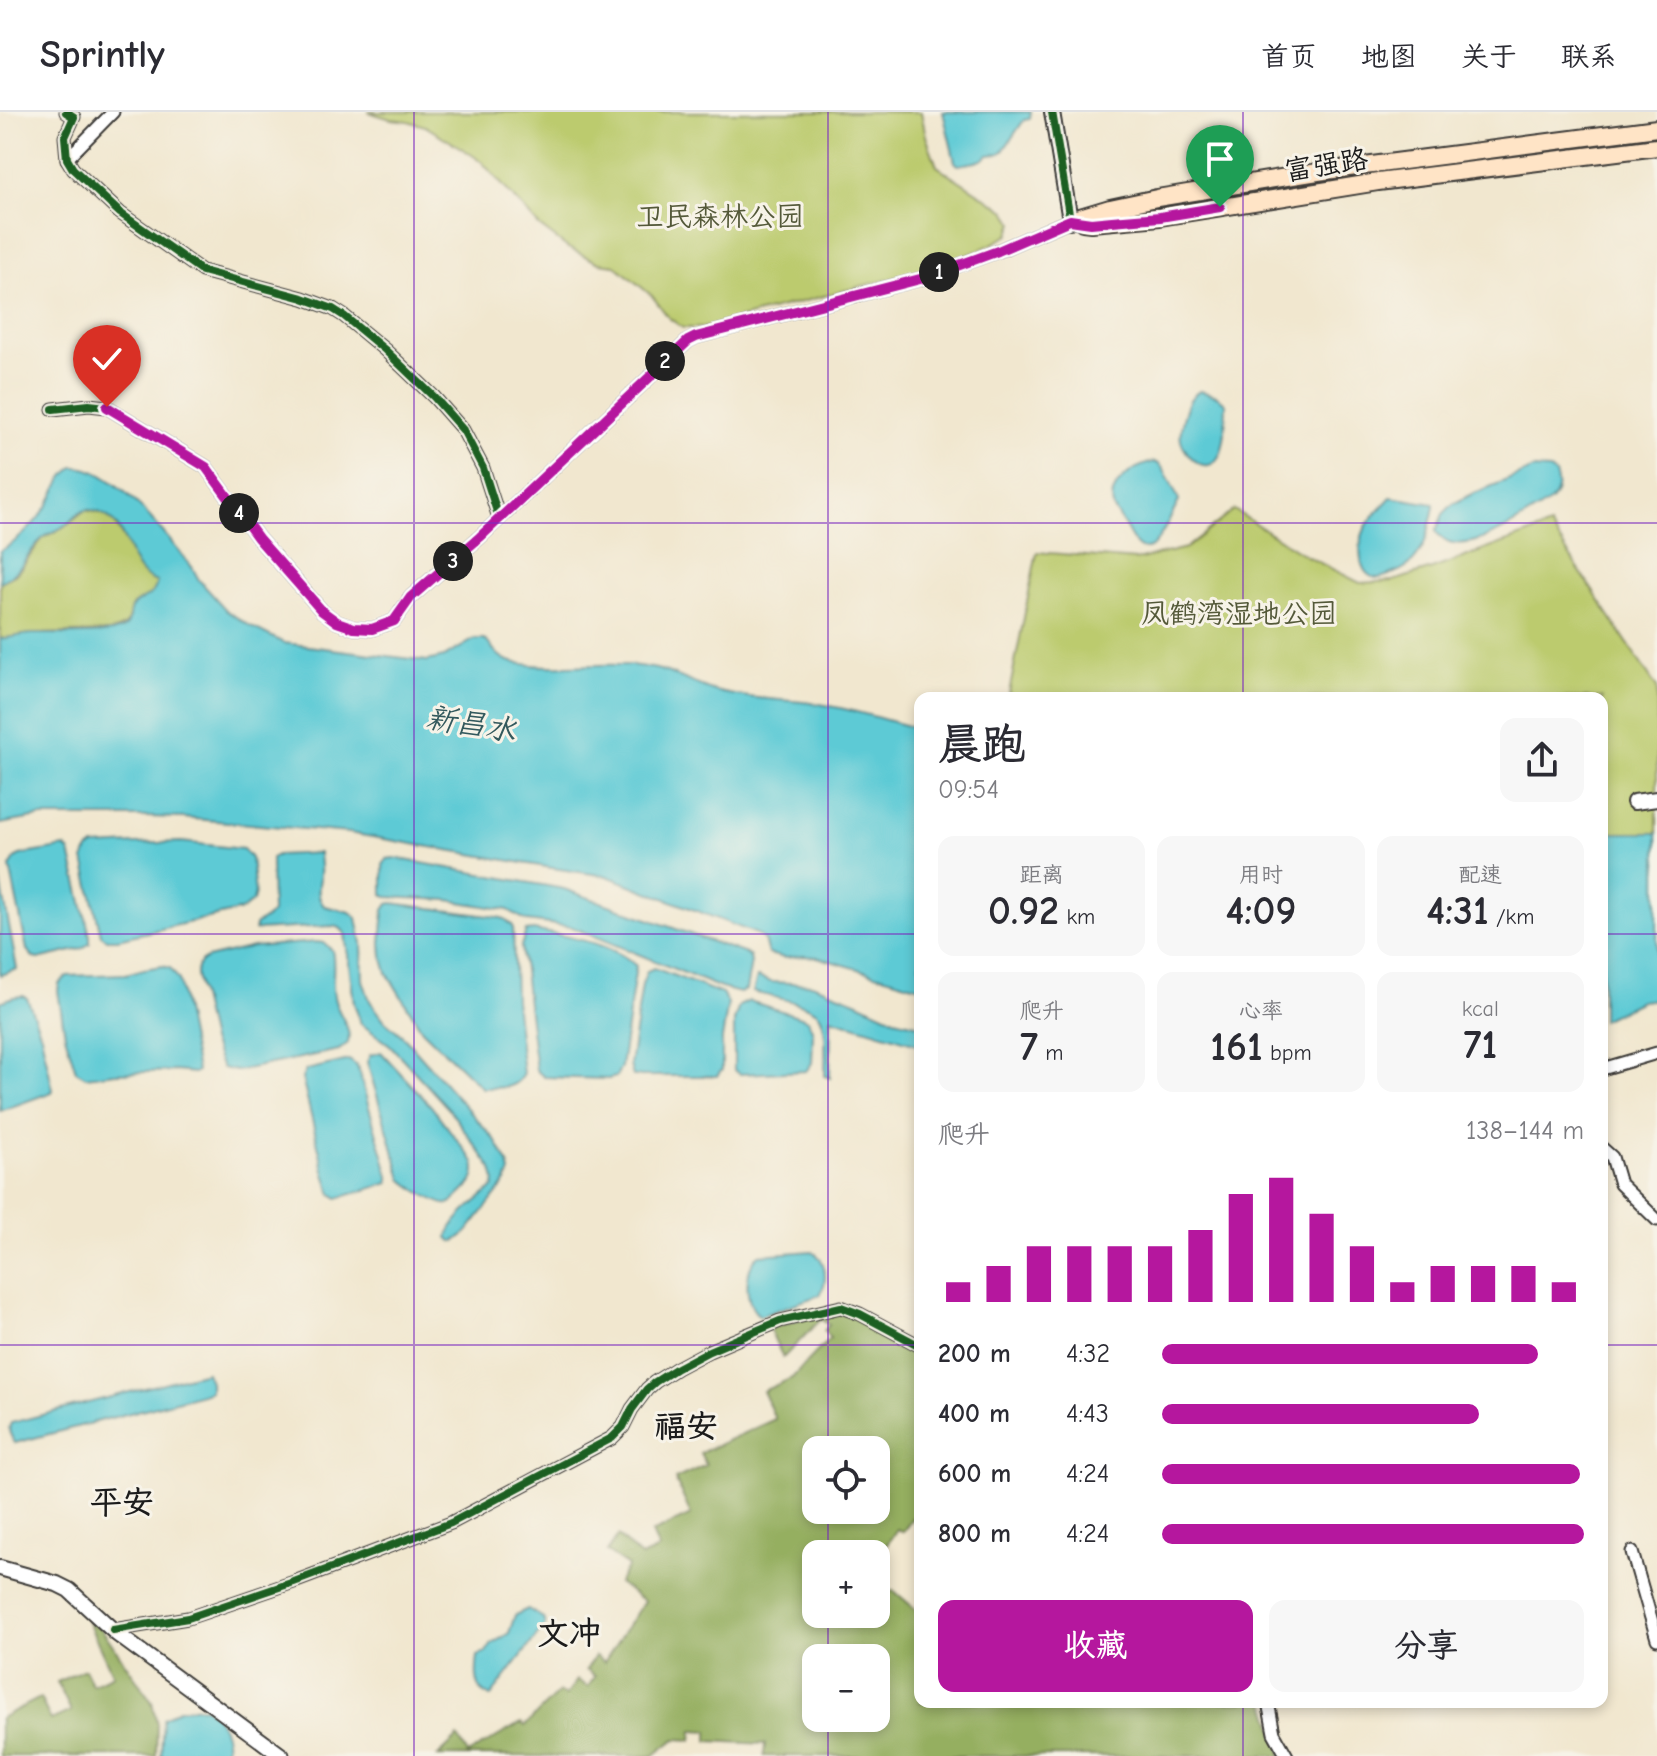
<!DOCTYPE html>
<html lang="zh">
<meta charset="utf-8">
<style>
body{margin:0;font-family:"Comic Neue","LXGW WenKai TC",sans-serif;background:#f7f7f7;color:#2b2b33;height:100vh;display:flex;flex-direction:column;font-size:30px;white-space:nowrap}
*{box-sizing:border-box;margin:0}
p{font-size:26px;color:#7c7c81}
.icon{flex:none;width:44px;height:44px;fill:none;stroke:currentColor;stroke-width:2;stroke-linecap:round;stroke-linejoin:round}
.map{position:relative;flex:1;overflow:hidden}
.details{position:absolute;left:914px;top:580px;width:694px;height:1016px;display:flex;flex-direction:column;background:#fff;border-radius:16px;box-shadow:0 4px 12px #0003}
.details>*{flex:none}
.fabs{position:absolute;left:802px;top:1324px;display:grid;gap:16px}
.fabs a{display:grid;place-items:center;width:88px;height:88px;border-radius:16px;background:#fff;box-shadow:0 4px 12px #0003;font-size:40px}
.pin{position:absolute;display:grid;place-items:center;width:68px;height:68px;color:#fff;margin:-82px -34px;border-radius:50% 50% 50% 0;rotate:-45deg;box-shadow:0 0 8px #0007}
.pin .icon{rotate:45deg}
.km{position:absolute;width:40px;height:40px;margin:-20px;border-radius:50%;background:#222;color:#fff;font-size:22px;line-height:40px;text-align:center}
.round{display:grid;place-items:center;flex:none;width:84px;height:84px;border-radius:16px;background:#f7f7f7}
.head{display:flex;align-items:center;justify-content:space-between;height:136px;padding:0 24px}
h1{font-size:44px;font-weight:800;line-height:60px}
.stats{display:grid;grid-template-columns:repeat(3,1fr);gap:12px;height:136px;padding:8px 24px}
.stats div{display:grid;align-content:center;border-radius:16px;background:#f7f7f7;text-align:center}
.stats b{font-size:40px;font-weight:800}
.stats small{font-size:22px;font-weight:400}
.stats p{font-size:22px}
.chart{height:224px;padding:16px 24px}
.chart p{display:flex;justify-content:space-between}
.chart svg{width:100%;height:144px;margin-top:8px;stroke:#b5179e;stroke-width:6}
.cta{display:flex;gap:16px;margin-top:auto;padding:16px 24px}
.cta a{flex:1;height:92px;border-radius:16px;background:#b5179e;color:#fff;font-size:32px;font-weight:800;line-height:92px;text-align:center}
.cta a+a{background:#f7f7f7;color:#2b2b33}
ul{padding:0 24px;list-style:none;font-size:26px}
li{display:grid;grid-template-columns:128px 96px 1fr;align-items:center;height:60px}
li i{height:20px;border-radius:10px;background:#b5179e}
header{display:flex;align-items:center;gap:48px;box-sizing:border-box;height:112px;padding:0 40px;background:#fff;border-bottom:2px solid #e1e1e2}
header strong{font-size:38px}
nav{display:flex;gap:44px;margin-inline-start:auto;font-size:28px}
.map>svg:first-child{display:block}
</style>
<header>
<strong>Sprintly</strong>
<nav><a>首页</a><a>地图</a><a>关于</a><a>联系</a></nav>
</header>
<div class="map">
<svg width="1657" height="1644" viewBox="0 0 1657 1644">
<rect width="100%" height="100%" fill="#f7f3e8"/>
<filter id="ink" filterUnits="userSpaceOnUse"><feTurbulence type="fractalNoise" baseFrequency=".0125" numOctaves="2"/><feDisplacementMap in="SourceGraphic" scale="16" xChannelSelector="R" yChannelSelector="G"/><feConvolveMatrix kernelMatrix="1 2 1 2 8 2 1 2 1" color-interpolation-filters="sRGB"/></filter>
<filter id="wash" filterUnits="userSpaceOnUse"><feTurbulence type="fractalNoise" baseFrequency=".006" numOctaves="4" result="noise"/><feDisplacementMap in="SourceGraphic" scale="32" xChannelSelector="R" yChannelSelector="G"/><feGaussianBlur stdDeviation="1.8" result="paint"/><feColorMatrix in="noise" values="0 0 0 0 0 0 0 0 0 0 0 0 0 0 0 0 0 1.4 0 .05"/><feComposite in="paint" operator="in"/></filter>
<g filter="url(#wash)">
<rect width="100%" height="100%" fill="#f1e7cf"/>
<g fill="#bccb6e" stroke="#6c7445" stroke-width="2">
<path d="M 368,0 L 921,0 L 926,24 L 937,54 L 1006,99 L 1014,111 L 1009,123 C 962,150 910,162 858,175 C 806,189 754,202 703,216 L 683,216 L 669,206 L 652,184 L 615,153 L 599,151 L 568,136 L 539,114 L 481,49 L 466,39 L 425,14 L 408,9 L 391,7 Z"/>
<path d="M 85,398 L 105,402 L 112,407 L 129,435 L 135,450 L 158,470 C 154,484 145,487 133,493 L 126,513 L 110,520 L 35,522 L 0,527 L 0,470 L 15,463 L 22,455 L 43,426 L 65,414 Z"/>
<path d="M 1234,398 L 1306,444 L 1360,471 L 1393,469 L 1432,457 L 1550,414 L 1657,576 L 1657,721 L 1602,721 L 1602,586 L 1008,586 L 1037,440 L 1136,448 L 1186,436 Z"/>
</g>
<g fill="#95af61" stroke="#58663e" stroke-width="2" fill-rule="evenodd">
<path d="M 833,1199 L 846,1200 L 920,1238 L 920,1406 L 918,1410 L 912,1406 L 903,1420 L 897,1417 L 881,1441 L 876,1445 L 876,1442 L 816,1442 L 816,1502 L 876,1502 L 876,1478 L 883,1486 L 893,1478 L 920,1501 L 920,1590 L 1266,1590 L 1282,1644 L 764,1644 L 765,1632 L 708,1629 L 708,1619 L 693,1618 L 692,1628 L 675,1627 L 653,1644 L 438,1644 L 458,1625 L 468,1642 L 521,1611 L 525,1614 L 559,1580 L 566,1584 L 577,1568 L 588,1575 L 595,1564 L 586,1558 L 595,1544 L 604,1550 L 644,1489 L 618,1471 L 628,1454 L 607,1440 L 618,1424 L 641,1445 L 659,1437 L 652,1421 L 691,1403 L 675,1367 L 706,1353 L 700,1341 L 775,1307 L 763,1279 L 792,1266 L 830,1226 L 824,1219 L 829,1213 L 821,1207 L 783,1246 L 769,1216 ZM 816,1338 L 876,1338 L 876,1398 L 816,1398 ZM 816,1546 L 876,1546 L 876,1606 L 816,1606 Z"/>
<path d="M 88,1510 L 101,1516 L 152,1590 L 157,1612 L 156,1644 L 0,1644 L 0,1606 L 40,1586 L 51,1608 L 71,1599 L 57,1570 L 84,1557 L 92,1573 L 113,1563 Z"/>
</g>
<g fill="#5dcad5" stroke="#3c7378" stroke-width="2">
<path d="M 943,0 L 1031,0 L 1030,7 L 1024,8 L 1003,39 L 998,42 L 988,43 C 982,51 968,51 958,53 L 955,50 Z"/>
<path d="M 1200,279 L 1217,284 L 1226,292 C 1225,307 1227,334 1217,347 C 1204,364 1185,342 1181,329 C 1179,321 1182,312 1184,304 C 1187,293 1189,285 1200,279 Z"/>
<path d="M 1154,350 C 1156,351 1158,351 1160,353 C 1164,356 1177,383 1179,389 C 1175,397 1157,434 1150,436 C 1146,438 1141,437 1138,434 C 1132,430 1128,419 1124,413 C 1121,408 1117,402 1114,397 C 1105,373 1134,354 1154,350 Z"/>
<path d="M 74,355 C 115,353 166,425 192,455 L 199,468 L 227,499 L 250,514 L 284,531 L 427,549 L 444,545 L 475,527 L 484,527 C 494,536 498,547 512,550 C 556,560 602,548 646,555 C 671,558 691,572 715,579 C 749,588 784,587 819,592 C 853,597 887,609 920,617 L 920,875 L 817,845 L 803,844 L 785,846 L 768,842 L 764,828 L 757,822 L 607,764 L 552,756 L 349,721 L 183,706 L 146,705 L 39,705 L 0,712 L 0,527 C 11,525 21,523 32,522 C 50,521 115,526 126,514 C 131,509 128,501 131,496 C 139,484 153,489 157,470 C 150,468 143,464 138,456 C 124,435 124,407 95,399 C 88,397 84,398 78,402 C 73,406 70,411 64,414 C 57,419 49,421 42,427 C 25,442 24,460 0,470 L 0,439 C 19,429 33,414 46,396 C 56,382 59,365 74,355 Z"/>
<path d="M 1534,357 L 1549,358 L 1555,362 C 1559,373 1558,380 1551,389 C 1528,403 1457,455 1436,419 L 1443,402 L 1453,392 L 1470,383 Z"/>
<path d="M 1391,385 L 1434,392 L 1434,395 C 1430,412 1427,433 1415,447 C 1410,454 1402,458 1394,461 C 1389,463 1383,466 1377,466 C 1357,464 1358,432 1364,419 C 1369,406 1382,395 1391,385 Z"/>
<path d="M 1602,721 L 1657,721 L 1657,887 L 1641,889 L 1602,908 Z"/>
<path d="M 181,730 L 243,737 L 251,746 L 255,781 L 253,789 L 242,798 L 118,827 L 107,827 L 101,823 L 84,748 L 88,738 L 94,734 Z"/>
<path d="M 65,735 L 70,740 L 90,824 L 90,831 L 81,837 L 38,847 L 34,846 L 27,838 L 10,755 L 16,745 L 20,743 Z"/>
<path d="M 319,741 C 319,748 321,755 320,762 C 320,775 315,783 324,794 L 350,800 L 357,806 L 362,831 L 363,868 L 370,889 L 385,909 L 405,926 L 495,1028 L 508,1051 L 510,1060 L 506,1070 L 466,1121 L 457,1128 L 452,1130 L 448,1126 C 450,1108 480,1087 494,1075 L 495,1068 L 492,1057 L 449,997 L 390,933 L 361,912 L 354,891 L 345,821 L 340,816 L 333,814 L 255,818 L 255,813 C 259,810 269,805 272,801 L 271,746 L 277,743 Z"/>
<path d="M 394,746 L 564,777 L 749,843 L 751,850 L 746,878 L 740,881 L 721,876 L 572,815 L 527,809 L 508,798 L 448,788 L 387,785 L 383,783 L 383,753 L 387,747 Z"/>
<path d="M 0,765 L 17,857 L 0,863 Z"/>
<path d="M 392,791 L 497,805 L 505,807 L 513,814 L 515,888 L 523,962 C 515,979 498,975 482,976 L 422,918 L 387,861 L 382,843 L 381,831 L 384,798 L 388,792 Z"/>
<path d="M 533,818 C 564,824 613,831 636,854 L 621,955 L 616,965 L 608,967 L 544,965 L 536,958 L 521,834 L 526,819 Z"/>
<path d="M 316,830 L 324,831 L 332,838 C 336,855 330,872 335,889 C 339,904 352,915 348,931 L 339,938 L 236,959 L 222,956 L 211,929 L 196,863 C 196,854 199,850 207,846 L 253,835 Z"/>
<path d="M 162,854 L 170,856 L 179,868 L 197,959 L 194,961 L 175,959 L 115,961 L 86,965 L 76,959 L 65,923 L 58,879 L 59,872 L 67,864 L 126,862 L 144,857 Z"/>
<path d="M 654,856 L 722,882 L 728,891 L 722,927 L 722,958 L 717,964 L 633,964 L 630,953 L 642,873 L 647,859 Z"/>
<path d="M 757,865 L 771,870 L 812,872 L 856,889 L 895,907 L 920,913 L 920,933 L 831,906 L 830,966 L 825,964 C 825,949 828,913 819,902 C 809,891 768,884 753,880 Z"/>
<path d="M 23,884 L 27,886 L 41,923 L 53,978 L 52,980 L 0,999 L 0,890 L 14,885 Z"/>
<path d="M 749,889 L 801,905 L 808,908 L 813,920 L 812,951 L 806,959 L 740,962 L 734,958 L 734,909 L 739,894 Z"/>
<path d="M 381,940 L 431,994 L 474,1050 C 478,1066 470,1074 459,1084 C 457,1086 451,1091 448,1092 C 440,1094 408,1073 402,1067 L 367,950 L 370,943 Z"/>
<path d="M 349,948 L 357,954 L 389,1064 L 389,1071 L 338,1086 L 332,1082 L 325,1062 L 302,966 L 306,958 Z"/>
<path d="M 812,1139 C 827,1148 828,1168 820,1183 L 760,1204 C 743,1193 744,1154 759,1143 Z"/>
<path d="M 206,1260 L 210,1270 L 210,1279 L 202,1282 L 15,1331 C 11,1325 7,1318 11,1311 Z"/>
<path d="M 528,1497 L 543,1506 L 545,1513 L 491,1584 C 474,1581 476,1559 478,1544 L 486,1541 L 492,1532 L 509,1521 L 515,1503 Z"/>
<path d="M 205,1595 C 221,1606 230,1625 225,1644 L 161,1644 L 163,1607 L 179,1597 Z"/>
</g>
</g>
<g filter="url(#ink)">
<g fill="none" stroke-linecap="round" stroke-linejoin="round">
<defs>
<g id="minor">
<path d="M 66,0 L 74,5 L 65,25 L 67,47 L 73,57 L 120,101 L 202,159 L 303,186 L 333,197 L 344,204 L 385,238 L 434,285 L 463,318 L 483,356 L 499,406"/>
<path d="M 67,47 L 113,0"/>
<path d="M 53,297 L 89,293 L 107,295 L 206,355 L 258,426 L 322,499 L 337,510 L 354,516 L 372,517 L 394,509 L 411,485 L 480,425 L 688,229 L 696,225 L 924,166 L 998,139 L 1070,108"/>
<path d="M 1602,957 L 1657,941"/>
<path d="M 1602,1036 L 1612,1045 L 1620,1072 L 1657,1108"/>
<path d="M 1632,1440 L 1657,1527"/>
<path d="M 113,1518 L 188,1506 L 294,1470 L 451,1411 L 612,1326 L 623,1315 L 632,1297 L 647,1277 L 655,1270 L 677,1256 L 709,1239 L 780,1209 L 841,1195 L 860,1202 L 920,1234"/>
<path d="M 1268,1590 L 1274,1621 L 1287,1644"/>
</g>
<g id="tertiary">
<path d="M 1052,0 L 1070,108"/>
<path d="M 1634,690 L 1657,687"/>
<path d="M 0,1456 L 57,1472 L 69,1478 L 117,1522 L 282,1644"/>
</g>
<g id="secondary">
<path d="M 1070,108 L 1110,96 L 1157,86 L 1318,60 L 1657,16"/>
<path d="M 1083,110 L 1091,111 L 1160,105 L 1378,70 L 1657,35"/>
</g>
</defs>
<use href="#minor" stroke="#3c3a37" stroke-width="15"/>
<use href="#tertiary" stroke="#3c3a37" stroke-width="18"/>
<use href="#secondary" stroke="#3c3a37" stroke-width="20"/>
<use href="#minor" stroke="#fff" stroke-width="11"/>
<use href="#tertiary" stroke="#fff" stroke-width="14"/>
<use href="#secondary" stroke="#ffe4c6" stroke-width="16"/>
<defs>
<g id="cycleway">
<path d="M 66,0 L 74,5 L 65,25 L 67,47 L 73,57 L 120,101 L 202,159 L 303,186 L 333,197 L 344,204 L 385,238 L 434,285 L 463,318 L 483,356 L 499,406"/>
<path d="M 53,297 L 89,293 L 107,295 L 206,355 L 258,426 L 322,499 L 337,510 L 354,516 L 372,517 L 394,509 L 411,485 L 480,425 L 688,229 L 696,225 L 924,166 L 998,139 L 1070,108 L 1052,0"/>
<path d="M 113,1518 L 188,1506 L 294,1470 L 451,1411 L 612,1326 L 623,1315 L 632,1297 L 647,1277 L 655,1270 L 677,1256 L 709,1239 L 780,1209 L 841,1195 L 860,1202 L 920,1234"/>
</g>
</defs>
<use href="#cycleway" stroke="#f7f3e8" stroke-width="13"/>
<use href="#cycleway" stroke="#1b5e20" stroke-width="8"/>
</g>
</g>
<g fill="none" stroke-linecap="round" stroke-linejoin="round" filter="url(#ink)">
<defs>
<path id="route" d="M 107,295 L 206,355 L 258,426 L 322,499 L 337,510 L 354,516 L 372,517 L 394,509 L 411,485 L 480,425 L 688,229 L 696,225 L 924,166 L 998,139 L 1070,108 L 1091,111 L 1112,109 L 1160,105 L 1220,95"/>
</defs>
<use href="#route" stroke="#fff" stroke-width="16"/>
<use href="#route" stroke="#b5179e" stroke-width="10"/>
</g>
<path fill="none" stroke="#7b2cbf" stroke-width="2" stroke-opacity="0.55" d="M 414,0 L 414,1644M 828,0 L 828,1338M 1243,0 L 1243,586M 0,411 L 1657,411M 0,822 L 920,822M 1602,822 L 1657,822M 0,1233 L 920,1233M 1602,1233 L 1657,1233M 828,1398 L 828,1442M 828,1502 L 828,1546M 1243,1590 L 1243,1644M 828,1606 L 828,1644"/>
<g text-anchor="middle" stroke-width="6" stroke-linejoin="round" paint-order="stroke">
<g font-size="28" fill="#1c1c1c" stroke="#f7f3e8">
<text transform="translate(1326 52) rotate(-9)" y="10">富强路</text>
</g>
<g font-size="28" fill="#545939" stroke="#f7f3e8">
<text x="720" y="114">卫民森林公园</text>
<text x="1239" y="511">凤鹤湾湿地公园</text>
</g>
<g font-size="30" font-style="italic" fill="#33595d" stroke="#f7f3e8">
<text transform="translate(471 612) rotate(9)" y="10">新昌水</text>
</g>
<g font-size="32" font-weight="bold" fill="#1c1c1c" stroke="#f7f3e8">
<text x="686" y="1325">福安</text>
<text x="122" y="1401">平安</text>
<text x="569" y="1532">文冲</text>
</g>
</g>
</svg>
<div class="fabs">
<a><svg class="icon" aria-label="locate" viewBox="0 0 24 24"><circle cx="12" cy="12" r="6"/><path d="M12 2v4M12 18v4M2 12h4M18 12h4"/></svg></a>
<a>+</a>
<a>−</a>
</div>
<div class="pin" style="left:1220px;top:95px;background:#1e9e55"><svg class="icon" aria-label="arrive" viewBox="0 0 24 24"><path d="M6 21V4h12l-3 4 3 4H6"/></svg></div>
<div class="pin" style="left:107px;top:295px;background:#d93025"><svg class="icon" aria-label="check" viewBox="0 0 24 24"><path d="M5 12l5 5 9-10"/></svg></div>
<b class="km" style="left:939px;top:160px">1</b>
<b class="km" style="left:665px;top:249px">2</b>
<b class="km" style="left:453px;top:449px">3</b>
<b class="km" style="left:239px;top:401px">4</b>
<section class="details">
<div class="head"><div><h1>晨跑</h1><p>09:54</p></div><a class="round"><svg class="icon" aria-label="share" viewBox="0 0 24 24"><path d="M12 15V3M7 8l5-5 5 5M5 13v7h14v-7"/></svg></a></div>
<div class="stats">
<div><p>距离</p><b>0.92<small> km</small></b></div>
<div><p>用时</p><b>4:09</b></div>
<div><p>配速</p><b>4:31<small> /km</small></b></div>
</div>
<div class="stats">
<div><p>爬升</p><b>7<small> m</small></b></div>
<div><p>心率</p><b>161<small> bpm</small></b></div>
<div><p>kcal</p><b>71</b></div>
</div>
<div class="chart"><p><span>爬升</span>138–144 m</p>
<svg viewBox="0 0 160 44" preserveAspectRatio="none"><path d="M5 44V38M15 44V33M25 44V27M35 44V27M45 44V27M55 44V27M65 44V22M75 44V11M85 44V6M95 44V17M105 44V27M115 44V38M125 44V33M135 44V33M145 44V33M155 44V38"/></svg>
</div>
<ul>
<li><b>200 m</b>4:32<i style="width:89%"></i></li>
<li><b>400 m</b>4:43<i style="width:75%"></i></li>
<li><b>600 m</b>4:24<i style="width:99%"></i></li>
<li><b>800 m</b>4:24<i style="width:100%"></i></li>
</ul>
<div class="cta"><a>收藏</a><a>分享</a></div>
</section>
</div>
